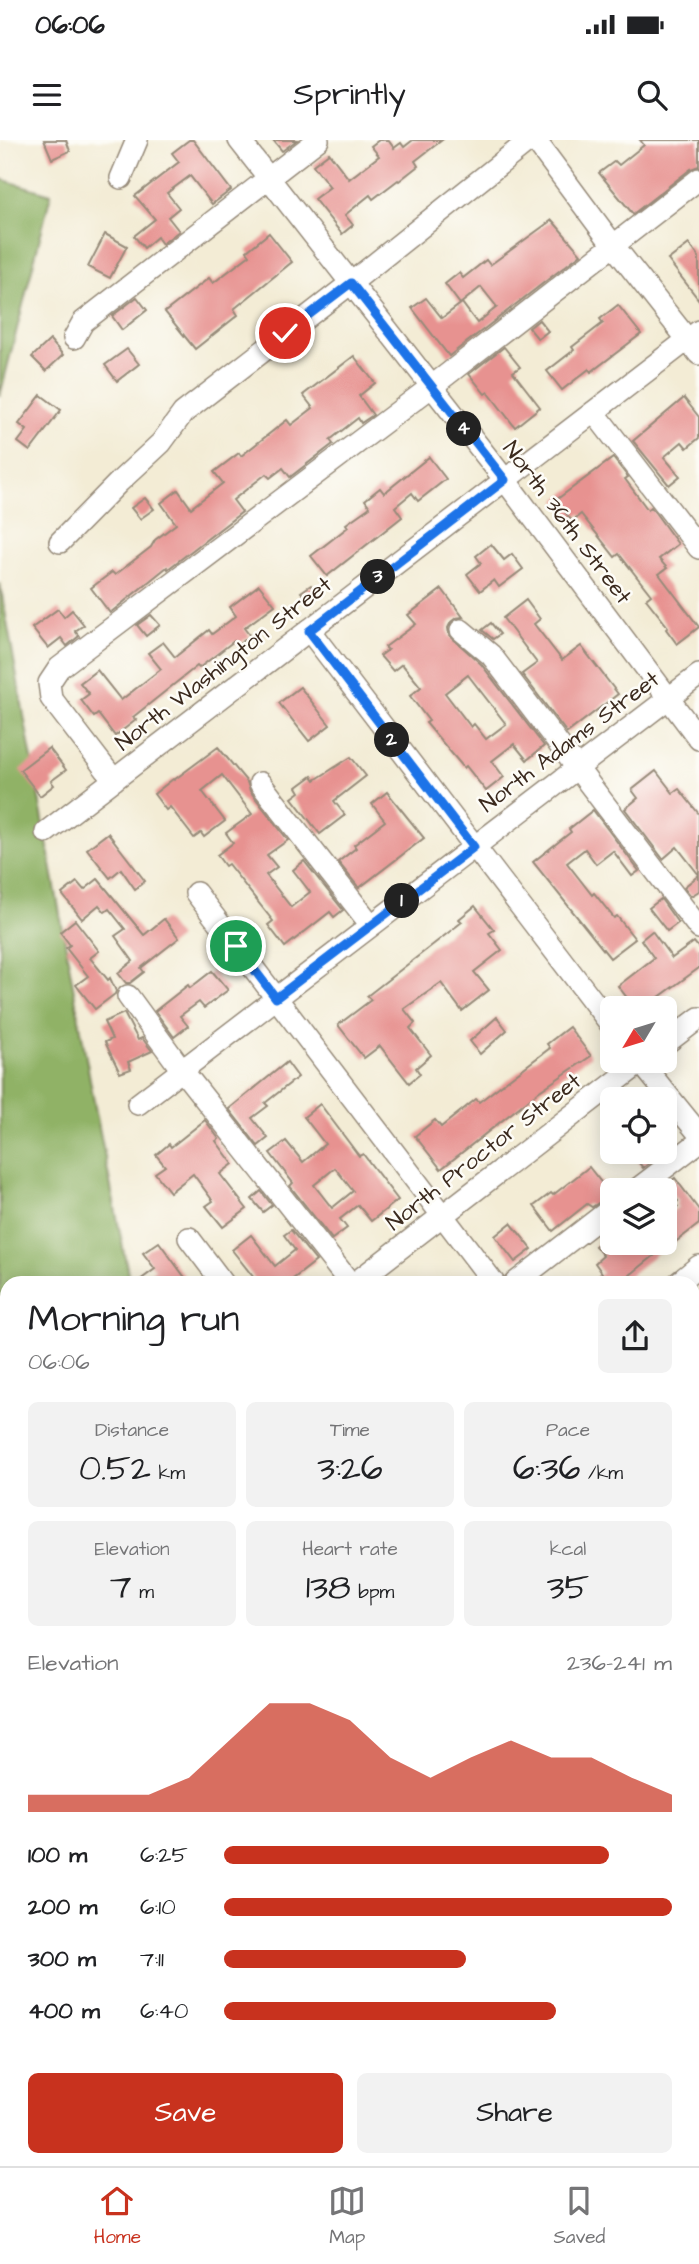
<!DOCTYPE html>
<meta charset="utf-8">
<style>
body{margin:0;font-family:"Architects Daughter",sans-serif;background:#f2f2f2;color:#202124;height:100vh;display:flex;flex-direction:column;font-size:26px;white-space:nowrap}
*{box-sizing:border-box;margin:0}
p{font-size:23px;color:#757577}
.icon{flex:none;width:38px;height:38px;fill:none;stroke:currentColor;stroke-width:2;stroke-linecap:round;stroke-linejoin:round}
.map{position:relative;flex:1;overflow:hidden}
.panel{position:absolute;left:0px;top:1136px;width:700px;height:891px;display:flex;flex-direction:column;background:#fff;border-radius:21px 21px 0 0;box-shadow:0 4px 18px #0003}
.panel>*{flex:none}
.needle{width:46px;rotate:232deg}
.controls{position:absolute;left:600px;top:856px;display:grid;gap:14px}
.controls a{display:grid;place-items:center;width:77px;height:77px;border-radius:10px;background:#fff;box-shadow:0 4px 18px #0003;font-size:35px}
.pin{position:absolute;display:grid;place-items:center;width:60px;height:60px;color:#fff;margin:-30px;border:4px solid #fff;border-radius:50%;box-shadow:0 2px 7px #0007}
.km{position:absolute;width:35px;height:35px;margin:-18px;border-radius:50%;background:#222;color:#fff;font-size:19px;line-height:35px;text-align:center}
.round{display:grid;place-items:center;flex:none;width:74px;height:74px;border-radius:10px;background:#f2f2f2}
.summary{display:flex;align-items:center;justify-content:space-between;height:119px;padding:0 28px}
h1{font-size:38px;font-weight:600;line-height:52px}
.metrics{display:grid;grid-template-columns:repeat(3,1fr);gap:10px;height:119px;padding:7px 28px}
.metrics div{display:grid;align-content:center;border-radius:10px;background:#f2f2f2;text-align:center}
.metrics b{font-size:35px;font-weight:600}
.metrics small{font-size:19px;font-weight:400}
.metrics p{font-size:19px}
.chart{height:196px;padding:14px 28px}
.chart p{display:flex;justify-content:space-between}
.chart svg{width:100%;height:126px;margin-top:7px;fill:#c8321e;opacity:.7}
.cta{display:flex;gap:14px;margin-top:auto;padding:14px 28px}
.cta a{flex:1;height:80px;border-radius:10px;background:#c8321e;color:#fff;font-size:28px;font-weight:600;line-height:80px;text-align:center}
.cta a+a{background:#f2f2f2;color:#202124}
ul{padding:0 28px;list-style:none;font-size:23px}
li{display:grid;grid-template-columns:112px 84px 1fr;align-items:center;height:52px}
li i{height:18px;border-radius:9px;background:#c8321e}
.status{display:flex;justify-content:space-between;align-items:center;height:49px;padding:0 35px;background:#fff;direction:ltr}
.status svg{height:19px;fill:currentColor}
header{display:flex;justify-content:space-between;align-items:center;height:91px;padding:0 28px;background:#fff;font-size:32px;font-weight:600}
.menu{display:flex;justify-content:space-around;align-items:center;height:98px;border-top:2px solid #e0e0e0;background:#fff;font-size:19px;color:#757577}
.menu a{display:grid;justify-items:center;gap:4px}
.menu .active{color:#c8321e}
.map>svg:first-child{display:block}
</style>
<div class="status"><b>06:06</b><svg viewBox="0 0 49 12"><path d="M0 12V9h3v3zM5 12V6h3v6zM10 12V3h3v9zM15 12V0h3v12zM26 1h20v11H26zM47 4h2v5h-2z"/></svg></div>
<header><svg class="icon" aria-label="menu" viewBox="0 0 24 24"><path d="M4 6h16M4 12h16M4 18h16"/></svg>Sprintly<svg class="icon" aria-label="search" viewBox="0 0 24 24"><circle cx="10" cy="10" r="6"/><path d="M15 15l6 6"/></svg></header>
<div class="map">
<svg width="699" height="2026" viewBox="0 0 699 2026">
<rect width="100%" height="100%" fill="#fdfcf7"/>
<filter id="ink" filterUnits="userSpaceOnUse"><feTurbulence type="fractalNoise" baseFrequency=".0143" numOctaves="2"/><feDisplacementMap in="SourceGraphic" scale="14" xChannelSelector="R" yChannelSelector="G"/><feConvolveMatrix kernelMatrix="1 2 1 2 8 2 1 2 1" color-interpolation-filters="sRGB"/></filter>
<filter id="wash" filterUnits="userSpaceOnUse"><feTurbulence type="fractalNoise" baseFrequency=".00686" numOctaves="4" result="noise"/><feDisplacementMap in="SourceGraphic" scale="28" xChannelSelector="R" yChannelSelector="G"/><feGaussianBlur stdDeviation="1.57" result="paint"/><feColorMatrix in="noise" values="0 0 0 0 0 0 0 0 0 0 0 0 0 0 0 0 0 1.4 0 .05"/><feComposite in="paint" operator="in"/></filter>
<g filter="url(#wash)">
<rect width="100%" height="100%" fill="#f3ecd5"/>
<g fill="#90b266" stroke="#666e42" stroke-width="2">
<path d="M 0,39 L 51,54 L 0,256 Z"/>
<path d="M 0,443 L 95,967 L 130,1143 L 7,1143 L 7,1617 L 0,1610 Z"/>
<path d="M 699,1666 L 699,2026 L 46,2026 L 33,2020 L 693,2020 L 693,1667 Z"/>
<path d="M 7,1791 L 7,2006 L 0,2003 L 0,1797 Z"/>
</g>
<g id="blocks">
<g fill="#e79290" fill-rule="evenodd">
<path d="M 44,0 L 66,0 L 70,11 L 52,19 Z"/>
<path d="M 189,0 L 193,0 L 231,50 L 212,64 L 190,36 L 167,53 L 179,68 L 168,77 L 179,91 L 162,104 L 157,97 L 144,108 L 134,96 L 155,79 L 135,56 L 179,22 L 172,13 Z"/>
<path d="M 273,0 L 297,0 L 282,11 Z"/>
<path d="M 379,0 L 388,0 L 394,8 L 401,3 L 404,7 L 413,0 L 442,0 L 415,21 L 418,26 L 399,41 L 398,40 L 373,59 L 370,55 L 345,75 L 353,85 L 342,94 L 314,59 L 330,47 L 313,25 L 329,13 L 349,39 L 379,16 L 371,6 Z"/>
<path d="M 640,0 L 699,0 L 699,26 L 691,29 L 633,74 L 599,33 L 615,21 L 619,25 L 644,5 Z"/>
<path d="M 552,80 L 581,114 L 449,216 L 412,168 L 426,158 L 442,178 L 462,163 L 477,183 L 497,167 L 481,147 L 460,164 L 445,144 L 459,133 L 463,138 L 486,120 L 490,125 Z"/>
<path d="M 269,93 L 292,122 L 234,169 L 238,175 L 195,209 L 165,172 L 209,138 L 213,143 L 250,115 L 247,111 Z"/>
<path d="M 105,94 L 127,106 L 110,138 L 88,127 Z"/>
<path d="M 689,104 L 699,117 L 699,160 L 668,120 Z"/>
<path d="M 137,157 L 147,170 L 122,190 L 112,176 Z"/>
<path d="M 618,165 L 641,194 L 591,232 L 589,229 L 562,250 L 547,231 L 574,210 L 572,207 L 603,183 L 600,179 Z"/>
<path d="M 539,180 L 548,191 L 538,199 L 529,188 Z"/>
<path d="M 50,200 L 63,215 L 46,231 L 32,217 Z"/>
<path d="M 504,207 L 520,227 L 513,232 L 540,267 L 515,287 L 488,252 L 485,254 L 469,234 Z"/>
<path d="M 127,209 L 139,224 L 117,241 L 105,225 Z"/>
<path d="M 354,216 L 375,243 L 359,256 L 373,275 L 361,283 L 358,278 L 330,300 L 333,304 L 290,337 L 283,328 L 270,338 L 266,334 L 233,360 L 242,372 L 168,429 L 167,427 L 110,473 L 91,448 L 112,432 L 115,435 L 151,407 L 155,400 L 176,384 L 161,363 L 178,350 L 191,368 L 223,343 L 214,332 L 239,313 L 241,316 L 287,280 L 291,285 L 313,268 L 303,255 Z"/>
<path d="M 41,255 L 61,270 L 30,311 L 18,302 L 27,290 L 19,284 Z"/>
<path d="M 684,258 L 699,277 L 699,298 L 687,308 L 682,302 L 664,317 L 680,336 L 669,345 L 633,301 Z"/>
<path d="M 429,317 L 446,339 L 418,361 L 412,353 L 395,367 L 402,377 L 327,436 L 311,416 L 348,387 L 346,384 L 370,367 L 365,360 L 380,348 L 384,353 Z"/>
<path d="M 613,318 L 628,337 L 625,339 L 648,370 L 651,367 L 678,404 L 659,419 L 667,428 L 659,434 L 699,487 L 677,504 L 666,489 L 668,487 L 646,459 L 651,455 L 619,414 L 615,417 L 581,374 L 572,381 L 556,360 Z"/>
<path d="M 145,358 L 154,369 L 140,379 L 131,368 Z"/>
<path d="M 491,404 L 504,420 L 512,414 L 523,429 L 499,447 L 494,440 L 480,451 L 467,434 L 481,423 L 476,416 Z"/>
<path d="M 259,445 L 275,465 L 244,488 L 250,496 L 238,505 L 234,501 L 199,528 L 197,526 L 133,577 L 136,580 L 115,596 L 98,574 L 94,577 L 81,560 L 89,554 L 80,543 L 97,530 L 121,560 L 161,529 L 148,513 L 163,502 L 175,517 L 209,490 L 212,494 L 236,476 L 230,467 Z"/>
<path d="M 311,445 L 319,455 L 309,462 L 301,452 Z"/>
<path d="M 442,449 L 463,477 L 456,478 L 451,482 L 448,488 L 449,495 L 481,524 L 544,606 L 527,620 L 514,604 L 492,621 L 504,637 L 486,651 L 466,626 L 464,628 L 426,583 L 429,581 L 410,556 L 421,547 L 402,524 L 393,531 L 380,516 L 388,510 L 385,507 L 416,484 L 408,475 ZM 468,535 L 506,584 L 486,599 L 474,584 L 471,587 L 445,553 Z"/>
<path d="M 526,460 L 540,479 L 534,484 L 562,520 L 581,506 L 618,554 L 567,593 L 522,534 L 537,523 L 503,478 Z"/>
<path d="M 58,469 L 64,477 L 72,470 L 84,485 L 75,491 L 79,496 L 67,506 L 61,498 L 48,508 L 32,488 Z"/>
<path d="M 151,475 L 160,485 L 146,496 L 137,485 Z"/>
<path d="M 491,483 L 500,494 L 493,499 L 482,490 Z"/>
<path d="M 300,547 L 330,585 L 309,601 L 279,563 Z"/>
<path d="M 218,607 L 247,642 L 250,651 L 288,700 L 267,715 L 277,727 L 266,735 L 291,767 L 310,752 L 293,730 L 304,721 L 343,770 L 334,777 L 330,772 L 285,807 L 268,785 L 273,781 L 228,724 L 225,726 L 217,715 L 233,703 L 226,693 L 252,674 L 222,635 L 202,651 L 225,681 L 204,697 L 201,693 L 194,698 L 170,667 L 166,670 L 154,654 L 173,639 L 174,640 Z"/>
<path d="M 49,608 L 66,630 L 51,641 L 54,645 L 40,656 L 20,630 Z"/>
<path d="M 351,617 L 366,636 L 334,661 L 345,675 L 320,694 L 292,658 L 300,652 L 297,647 L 312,636 L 315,640 Z"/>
<path d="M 656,631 L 673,653 L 679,649 L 699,674 L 699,751 L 691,756 L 684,747 L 699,735 L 677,707 L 663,719 L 625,669 L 638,658 L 632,650 Z"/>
<path d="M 387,652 L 424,698 L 359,748 L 338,722 L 356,708 L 354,705 L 385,681 L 372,664 Z"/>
<path d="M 593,670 L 639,731 L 632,736 L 613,711 L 596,724 L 585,709 L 567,723 L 592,755 L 594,753 L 614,778 L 617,776 L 635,799 L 610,818 L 533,722 L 571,692 L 569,689 Z"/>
<path d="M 108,693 L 145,741 L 135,749 L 121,729 L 110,738 L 87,709 Z"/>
<path d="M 98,739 L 144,795 L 164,779 L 179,798 L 141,828 L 144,832 L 130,843 L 126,843 L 118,833 L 133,821 L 115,796 L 125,789 L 109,769 L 105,772 L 99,765 L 82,779 L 62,754 L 77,742 L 84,750 Z"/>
<path d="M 661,759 L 678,783 L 667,791 L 649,768 Z"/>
<path d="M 475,766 L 494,790 L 489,793 L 502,810 L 474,832 L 489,850 L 462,871 L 441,843 L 404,869 L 415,883 L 410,888 L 431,915 L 416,928 L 420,934 L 409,943 L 380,906 L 364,918 L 338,885 L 371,860 L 367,856 L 462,782 L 459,779 Z"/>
<path d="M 75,780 L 99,811 L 90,818 L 108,840 L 110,838 L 116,851 L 115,854 L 95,869 L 76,845 L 88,836 L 66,808 L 70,805 L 60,792 Z"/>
<path d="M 652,791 L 672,818 L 694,802 L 699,808 L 699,828 L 644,868 L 635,868 L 618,846 L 654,818 L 641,800 Z"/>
<path d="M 212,831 L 228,850 L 204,868 L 199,862 L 180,876 L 188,886 L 174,897 L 155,871 L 188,845 L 190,848 Z"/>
<path d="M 124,873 L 138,900 L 142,898 L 152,911 L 128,922 L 131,929 L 120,933 L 105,902 L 112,899 L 104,882 Z"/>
<path d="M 497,877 L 507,890 L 480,914 L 470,901 Z"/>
<path d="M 569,887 L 591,916 L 538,952 L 441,1029 L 415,996 L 435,980 L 441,987 L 476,959 L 479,962 L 550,908 L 547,904 Z"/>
<path d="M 287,922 L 298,937 L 265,963 L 268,966 L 252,978 L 268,998 L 258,1006 L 229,969 Z"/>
<path d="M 320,964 L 359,1016 L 363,1014 L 398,1060 L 371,1081 L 358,1065 L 340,1079 L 347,1088 L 332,1099 L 290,1046 L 293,1043 L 270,1013 L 286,1001 L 303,1022 L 325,1004 L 304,977 ZM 335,1028 L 353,1051 L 332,1068 L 314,1045 Z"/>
<path d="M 205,980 L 219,999 L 216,1001 L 233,1024 L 220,1034 L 247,1069 L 223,1087 L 206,1066 L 213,1061 L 193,1034 L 170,1052 L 155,1033 L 165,1026 L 156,1015 L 169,1004 L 171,1007 Z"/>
<path d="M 630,1012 L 665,1012 L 643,1028 Z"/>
<path d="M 589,1027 L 611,1055 L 592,1067 L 587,1064 L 553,1091 L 534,1066 L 551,1053 L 553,1055 Z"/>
<path d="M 675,1038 L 699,1070 L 699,1084 L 665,1110 L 665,1107 L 620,1143 L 589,1143 L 602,1133 L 595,1123 L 603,1116 L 595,1106 L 611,1094 L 607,1089 L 612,1084 L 612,1102 L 665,1102 L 665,1077 L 678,1067 L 675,1064 L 678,1061 L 665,1046 Z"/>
<path d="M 261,1051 L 272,1065 L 263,1072 L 252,1059 Z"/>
<path d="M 511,1083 L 532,1109 L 515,1122 L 495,1096 Z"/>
<path d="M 291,1090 L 316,1121 L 288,1143 L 258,1143 L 232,1110 L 251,1095 L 275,1126 L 295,1110 L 284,1095 Z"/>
<path d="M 159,1102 L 189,1143 L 136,1143 L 155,1129 L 143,1113 Z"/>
</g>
</g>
</g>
<g filter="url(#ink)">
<use href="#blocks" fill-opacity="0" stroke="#978b7a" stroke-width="2"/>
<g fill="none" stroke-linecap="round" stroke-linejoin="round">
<defs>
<g id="minor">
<path d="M 239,0 L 505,340 L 699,599"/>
<path d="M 535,0 L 613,105 L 699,214"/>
<path d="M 121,38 L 137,0"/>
<path d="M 74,198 L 83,182 L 318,0"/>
<path d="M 594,272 L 699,408"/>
<path d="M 60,402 L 119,342 L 161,303 L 183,273 L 351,143 L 530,0"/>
<path d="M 309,490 L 612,886"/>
<path d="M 461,490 L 491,515 L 699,788"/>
<path d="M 114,640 L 51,558 L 49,543 L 59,528 L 431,247 L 699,39"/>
<path d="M 260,643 L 371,785"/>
<path d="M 46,692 L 699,191"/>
<path d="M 196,753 L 494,1143"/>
<path d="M 128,856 L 182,930 L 350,1143"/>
<path d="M 665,904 L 699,878"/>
<path d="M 639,920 L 699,994"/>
<path d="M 138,964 L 699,535"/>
<path d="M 636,1050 L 699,1002"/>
<path d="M 189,1098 L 223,1143"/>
<path d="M 355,1143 L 644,920"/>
<path d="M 515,1143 L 612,1068"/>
<path d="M 678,1143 L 699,1126"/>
<path d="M 693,1250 L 699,1245"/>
<path d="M 693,1374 L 699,1372"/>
<path d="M 693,1471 L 699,1478"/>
<path d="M 0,1705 C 7,1720 8,1733 0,1747"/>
</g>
</defs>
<use href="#minor" stroke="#978b7a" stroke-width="24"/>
<use href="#minor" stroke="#fff" stroke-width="21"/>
</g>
</g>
<g fill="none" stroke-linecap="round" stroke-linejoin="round" filter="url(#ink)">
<defs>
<path id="route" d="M 236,806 L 276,858 L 474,707 L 309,491 L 505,340 L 351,143 L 285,193"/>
</defs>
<use href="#route" stroke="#fff" stroke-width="14"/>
<use href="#route" stroke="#1a73e8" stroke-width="9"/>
</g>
<g text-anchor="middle" stroke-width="5" stroke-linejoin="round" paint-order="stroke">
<g font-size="23" fill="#3b2a1e" stroke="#fdfcf7">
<text transform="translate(568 382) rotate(53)" y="8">North 36th Street</text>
<text transform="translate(223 523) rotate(-38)" y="8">North Washington Street</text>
<text transform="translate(569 601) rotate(-37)" y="8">North Adams Street</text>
<text transform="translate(483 1011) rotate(-38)" y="8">North Proctor Street</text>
</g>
</g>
</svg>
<div class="controls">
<a><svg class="needle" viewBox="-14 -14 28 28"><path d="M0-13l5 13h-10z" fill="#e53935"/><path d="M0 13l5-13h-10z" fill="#757577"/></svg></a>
<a><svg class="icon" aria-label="locate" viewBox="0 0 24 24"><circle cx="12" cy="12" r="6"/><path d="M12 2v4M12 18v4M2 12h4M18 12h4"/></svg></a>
<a><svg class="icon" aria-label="layers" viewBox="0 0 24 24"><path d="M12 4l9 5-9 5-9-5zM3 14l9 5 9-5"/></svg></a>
</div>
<div class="pin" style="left:236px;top:806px;background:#1e9e55"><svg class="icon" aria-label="arrive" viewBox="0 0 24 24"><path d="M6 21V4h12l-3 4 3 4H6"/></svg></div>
<div class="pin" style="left:285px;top:193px;background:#d93025"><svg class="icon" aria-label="check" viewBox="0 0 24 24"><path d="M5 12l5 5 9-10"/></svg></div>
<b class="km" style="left:402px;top:761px">1</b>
<b class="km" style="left:392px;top:600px">2</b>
<b class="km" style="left:378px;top:437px">3</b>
<b class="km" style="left:464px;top:289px">4</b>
<section class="panel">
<div class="summary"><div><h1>Morning run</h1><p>06:06</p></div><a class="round"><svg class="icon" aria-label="share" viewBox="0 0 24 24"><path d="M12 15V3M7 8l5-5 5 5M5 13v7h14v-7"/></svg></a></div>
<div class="metrics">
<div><p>Distance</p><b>0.52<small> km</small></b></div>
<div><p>Time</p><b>3:26</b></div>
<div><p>Pace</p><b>6:36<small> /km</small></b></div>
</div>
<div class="metrics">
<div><p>Elevation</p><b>7<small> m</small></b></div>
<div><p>Heart rate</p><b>138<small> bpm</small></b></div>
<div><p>kcal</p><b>35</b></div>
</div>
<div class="chart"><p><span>Elevation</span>236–241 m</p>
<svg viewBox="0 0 160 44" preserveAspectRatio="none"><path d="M0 44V38L10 38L20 38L30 38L40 32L50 19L60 6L70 6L80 12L90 25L100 32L110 25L120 19L130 25L140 25L150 32L160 38V44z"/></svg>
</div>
<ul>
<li><b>100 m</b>6:25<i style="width:86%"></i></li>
<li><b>200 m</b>6:10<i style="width:100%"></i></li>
<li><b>300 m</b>7:11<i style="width:54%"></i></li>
<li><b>400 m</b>6:40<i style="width:74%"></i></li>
</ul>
<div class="cta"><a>Save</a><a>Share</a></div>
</section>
</div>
<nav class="menu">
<a class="active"><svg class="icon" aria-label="home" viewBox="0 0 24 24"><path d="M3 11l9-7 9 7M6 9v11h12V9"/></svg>Home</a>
<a><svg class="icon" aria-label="map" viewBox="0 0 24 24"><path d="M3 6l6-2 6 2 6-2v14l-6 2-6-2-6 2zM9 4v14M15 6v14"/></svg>Map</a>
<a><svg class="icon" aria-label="saved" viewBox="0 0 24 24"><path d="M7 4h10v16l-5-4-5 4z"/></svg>Saved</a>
</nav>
